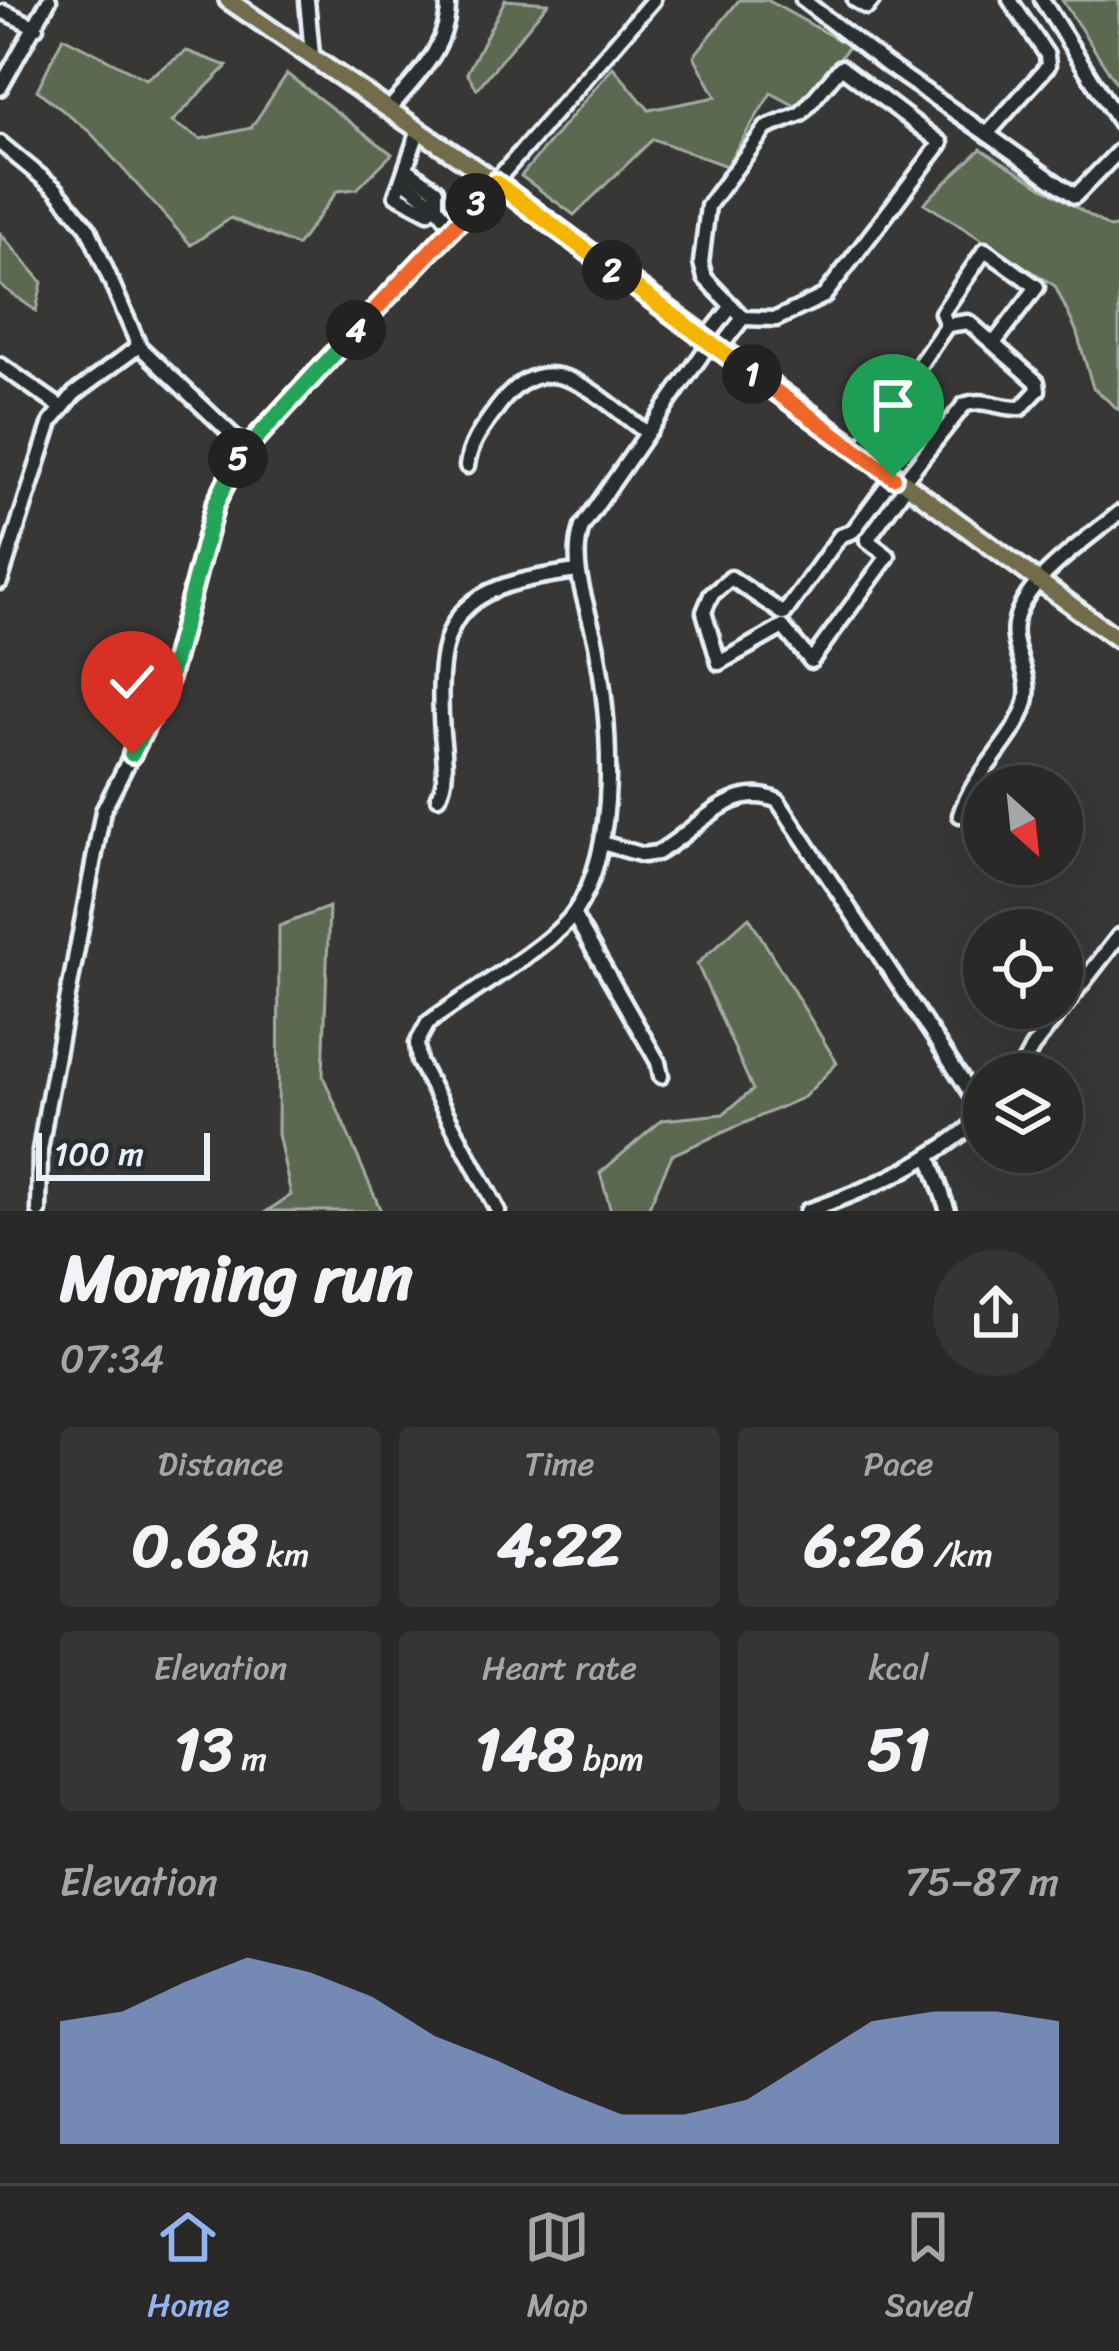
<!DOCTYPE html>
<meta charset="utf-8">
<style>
body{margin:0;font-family:Sriracha,sans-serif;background:#363534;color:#f1f3f6;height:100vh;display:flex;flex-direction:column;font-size:45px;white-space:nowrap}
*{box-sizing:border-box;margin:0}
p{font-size:39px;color:#a5a6a8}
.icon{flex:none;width:66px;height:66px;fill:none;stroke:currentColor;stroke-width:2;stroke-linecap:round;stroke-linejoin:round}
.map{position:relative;height:1211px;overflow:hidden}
.details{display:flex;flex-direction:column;background:#2a2928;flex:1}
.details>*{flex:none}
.needle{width:78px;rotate:153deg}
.buttons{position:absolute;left:963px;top:765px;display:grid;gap:24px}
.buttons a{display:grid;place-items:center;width:120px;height:120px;border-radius:50%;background:#2a2928;box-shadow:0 12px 48px #0002,0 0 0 3px #464545;font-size:60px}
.scale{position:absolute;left:36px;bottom:30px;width:174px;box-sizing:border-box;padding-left:12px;border:6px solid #e8f1f8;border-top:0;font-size:33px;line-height:42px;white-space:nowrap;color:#e8f1f8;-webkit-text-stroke:9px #2a2d2e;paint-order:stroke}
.pin{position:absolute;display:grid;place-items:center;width:102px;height:102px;color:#fff;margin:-123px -51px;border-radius:50% 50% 50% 0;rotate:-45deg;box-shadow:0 0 12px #0007}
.pin .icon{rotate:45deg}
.km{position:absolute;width:60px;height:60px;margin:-30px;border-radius:50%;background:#222;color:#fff;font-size:33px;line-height:60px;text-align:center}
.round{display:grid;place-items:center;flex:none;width:126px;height:126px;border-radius:63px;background:#363534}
.head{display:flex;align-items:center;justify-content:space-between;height:204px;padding:0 60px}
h1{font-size:66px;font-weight:700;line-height:90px}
.figures{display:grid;grid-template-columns:repeat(3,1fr);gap:18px;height:204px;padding:12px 60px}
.figures div{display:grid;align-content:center;border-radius:12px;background:#363534;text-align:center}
.figures b{font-size:60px;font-weight:700}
.figures small{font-size:33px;font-weight:400}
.figures p{font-size:33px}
.chart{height:336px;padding:24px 60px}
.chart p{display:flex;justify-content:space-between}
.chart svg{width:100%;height:216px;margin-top:12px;fill:#95b2f1;opacity:.7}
.menu{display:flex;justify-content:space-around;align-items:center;height:168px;border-top:3px solid #464545;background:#2a2928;font-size:33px;color:#a5a6a8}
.menu a{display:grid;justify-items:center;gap:6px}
.menu .selected{color:#95b2f1}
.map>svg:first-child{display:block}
</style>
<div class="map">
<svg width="1119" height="1211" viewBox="0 0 1119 1211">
<rect width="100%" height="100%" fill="#383736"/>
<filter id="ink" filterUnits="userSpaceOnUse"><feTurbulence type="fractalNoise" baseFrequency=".00833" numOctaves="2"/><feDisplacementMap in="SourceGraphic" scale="24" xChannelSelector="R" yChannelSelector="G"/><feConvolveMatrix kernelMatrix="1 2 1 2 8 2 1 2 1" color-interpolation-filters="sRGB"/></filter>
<g filter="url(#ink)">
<g fill="#5b6850" stroke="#a2aca4" stroke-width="3">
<path d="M 505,0 L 548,3 L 477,89 L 467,73 Z"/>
<path d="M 739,0 L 767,0 L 849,46 L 801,109 L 771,93 L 726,166 L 653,139 L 574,215 L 521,176 L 613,67 L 649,110 L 716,97 L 694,56 Z"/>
<path d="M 1062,0 L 1119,0 L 1119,87 Z"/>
<path d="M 63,37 L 146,79 L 187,51 L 227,66 L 172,122 L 201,139 L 251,128 L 287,74 L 392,154 L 357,189 L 337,191 L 297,246 L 231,218 L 191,245 L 90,132 L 37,90 Z"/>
<path d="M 981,149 L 1110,228 L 1119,226 L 1119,410 L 1093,388 L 1076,330 L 1055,286 L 924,203 Z"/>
<path d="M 0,233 L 42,282 L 36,311 L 0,285 Z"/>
<path d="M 329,907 L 323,1076 L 381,1211 L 267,1211 L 291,1195 L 278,1134 L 279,926 Z"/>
<path d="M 749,917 L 837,1063 L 804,1097 L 672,1155 L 647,1211 L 611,1211 L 600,1173 L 662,1120 L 723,1114 L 753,1090 L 697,964 Z"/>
</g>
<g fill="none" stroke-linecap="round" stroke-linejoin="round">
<defs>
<g id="minor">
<path d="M 307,0 L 312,55"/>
<path d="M 803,0 L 887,65 L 987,134 L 1048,66 L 1047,55 L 1010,0"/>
<path d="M 855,0 L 867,7 L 873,0"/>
<path d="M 1042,0 L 1119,122"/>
<path d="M 4,12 L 36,27"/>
<path d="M 841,67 L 941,143 L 824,296 L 776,319 L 743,318 L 705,278 L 701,263 L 708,206 L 766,128 L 801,114 Z"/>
<path d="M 0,88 L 49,0"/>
<path d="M 390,108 C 418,75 450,46 448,0"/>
<path d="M 419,129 L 402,179 L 436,206 L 453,227"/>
<path d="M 987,134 L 1075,196 L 1119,151"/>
<path d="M 0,143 L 56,189 L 88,228 L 139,346 L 245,447"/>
<path d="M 402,179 L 396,195 L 428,212 L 436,206 L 436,190 L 407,169"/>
<path d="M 706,339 L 732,306"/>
<path d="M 719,349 L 743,318"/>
<path d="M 0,365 L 62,408"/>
<path d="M 859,452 L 947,325 L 942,313 L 985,250 L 1037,287 L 995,342"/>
<path d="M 467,466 C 470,442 484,426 497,408 C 548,338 596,396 646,432"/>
<path d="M 893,477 L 853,531 L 840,536 L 784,614 L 731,578 L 711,595 L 704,612 L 719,663 L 783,627 L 811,661 L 888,556 L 867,540 L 906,486"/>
<path d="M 902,483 L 964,405 C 984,397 999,409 1021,408 L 1038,390 L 1037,382 L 973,326 L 968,322 L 947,325"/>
<path d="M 0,582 L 51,422 L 74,394 L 139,346"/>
<path d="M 438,797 C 449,778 444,755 442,733 C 433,611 460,586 578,571"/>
<path d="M 960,815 C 973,773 1016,740 1026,702 C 1032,680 1018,660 1015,638 C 1007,590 1087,540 1119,513"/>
<path d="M 602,843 L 643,855 L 657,853 C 695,833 731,779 778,801 L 984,1113"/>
<path d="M 573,914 L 658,1062 L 661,1076"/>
<path d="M 1018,1074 L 1032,1048 L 1119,936"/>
<path d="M 930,1159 L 948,1211"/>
<path d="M 39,1211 L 40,1151 L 47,1108 L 103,811 L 168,683 L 215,505 L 245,447 L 495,182 L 653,0"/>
<path d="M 498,1211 L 419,1062 L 417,1043 L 428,1023 C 464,995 550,947 574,913 C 621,846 610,720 596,644 C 588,605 569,566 582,527 L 710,343"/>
<path d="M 807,1211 C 873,1188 932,1162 984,1115"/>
</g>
<path id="major" d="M 228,0 L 495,182 L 1119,640"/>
</defs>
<use href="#minor" stroke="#e8f1f8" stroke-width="21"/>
<use href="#major" stroke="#e8f1f8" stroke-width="24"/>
<use href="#minor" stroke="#2a2d2e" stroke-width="12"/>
<use href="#major" stroke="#726c4b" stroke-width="15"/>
</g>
</g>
<g fill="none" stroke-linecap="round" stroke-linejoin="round" filter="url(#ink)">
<defs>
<path id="split-1" d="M 752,374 L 893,477"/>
<path id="split-2" d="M 612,270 L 752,374"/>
<path id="split-3" d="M 476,203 L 495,182 L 612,270"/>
<path id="split-4" d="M 356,330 L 476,203"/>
<path id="split-5" d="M 238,458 L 356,330"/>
<path id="split-6" d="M 184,623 L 215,505 L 238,458"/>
<path id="split-7" d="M 132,754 L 168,682 L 184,623"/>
</defs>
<use href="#split-1" stroke="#fff" stroke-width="24"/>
<use href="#split-2" stroke="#fff" stroke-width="24"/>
<use href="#split-3" stroke="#fff" stroke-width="24"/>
<use href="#split-4" stroke="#fff" stroke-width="24"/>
<use href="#split-5" stroke="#fff" stroke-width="24"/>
<use href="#split-6" stroke="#fff" stroke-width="24"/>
<use href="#split-7" stroke="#fff" stroke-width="24"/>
<use href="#split-1" stroke="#f0652b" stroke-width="15"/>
<use href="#split-2" stroke="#f5b400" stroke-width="15"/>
<use href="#split-3" stroke="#f5b400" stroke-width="15"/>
<use href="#split-4" stroke="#f0652b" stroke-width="15"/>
<use href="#split-5" stroke="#22a559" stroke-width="15"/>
<use href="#split-6" stroke="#22a559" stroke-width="15"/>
<use href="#split-7" stroke="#22a559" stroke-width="15"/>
</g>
</svg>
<div class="buttons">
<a><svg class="needle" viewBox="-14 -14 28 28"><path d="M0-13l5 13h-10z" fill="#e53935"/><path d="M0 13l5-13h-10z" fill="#a5a6a8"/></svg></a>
<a><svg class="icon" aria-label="locate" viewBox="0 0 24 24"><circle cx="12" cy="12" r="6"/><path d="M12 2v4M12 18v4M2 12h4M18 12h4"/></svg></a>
<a><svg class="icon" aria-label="layers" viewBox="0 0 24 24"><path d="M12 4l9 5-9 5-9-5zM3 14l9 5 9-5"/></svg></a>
</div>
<div class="scale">100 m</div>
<div class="pin" style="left:893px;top:477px;background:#1e9e55"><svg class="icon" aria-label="arrive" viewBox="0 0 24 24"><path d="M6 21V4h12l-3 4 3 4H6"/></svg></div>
<div class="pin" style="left:132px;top:754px;background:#d93025"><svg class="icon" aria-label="check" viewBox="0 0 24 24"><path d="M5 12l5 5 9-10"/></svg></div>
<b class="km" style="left:752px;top:374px">1</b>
<b class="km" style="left:612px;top:270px">2</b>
<b class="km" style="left:476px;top:203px">3</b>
<b class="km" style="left:356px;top:330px">4</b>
<b class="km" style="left:238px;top:458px">5</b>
</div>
<section class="details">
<div class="head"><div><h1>Morning run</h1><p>07:34</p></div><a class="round"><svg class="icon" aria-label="share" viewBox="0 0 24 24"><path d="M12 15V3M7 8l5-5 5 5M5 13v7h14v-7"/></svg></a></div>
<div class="figures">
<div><p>Distance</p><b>0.68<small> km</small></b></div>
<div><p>Time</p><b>4:22</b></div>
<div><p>Pace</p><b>6:26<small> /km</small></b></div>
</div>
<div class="figures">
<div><p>Elevation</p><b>13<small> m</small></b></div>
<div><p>Heart rate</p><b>148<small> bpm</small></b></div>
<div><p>kcal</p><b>51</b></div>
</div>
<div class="chart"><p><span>Elevation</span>75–87 m</p>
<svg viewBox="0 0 160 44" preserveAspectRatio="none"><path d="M0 44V19L10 17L20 11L30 6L40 9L50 14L60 22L70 27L80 33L90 38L100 38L110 35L120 27L130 19L140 17L150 17L160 19V44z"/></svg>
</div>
</section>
<nav class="menu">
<a class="selected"><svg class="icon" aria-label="home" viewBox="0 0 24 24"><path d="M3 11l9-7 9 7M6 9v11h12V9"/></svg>Home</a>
<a><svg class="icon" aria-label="map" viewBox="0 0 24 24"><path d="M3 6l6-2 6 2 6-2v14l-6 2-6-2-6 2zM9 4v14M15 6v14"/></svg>Map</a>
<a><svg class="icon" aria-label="saved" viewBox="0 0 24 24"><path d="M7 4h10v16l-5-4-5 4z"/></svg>Saved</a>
</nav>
